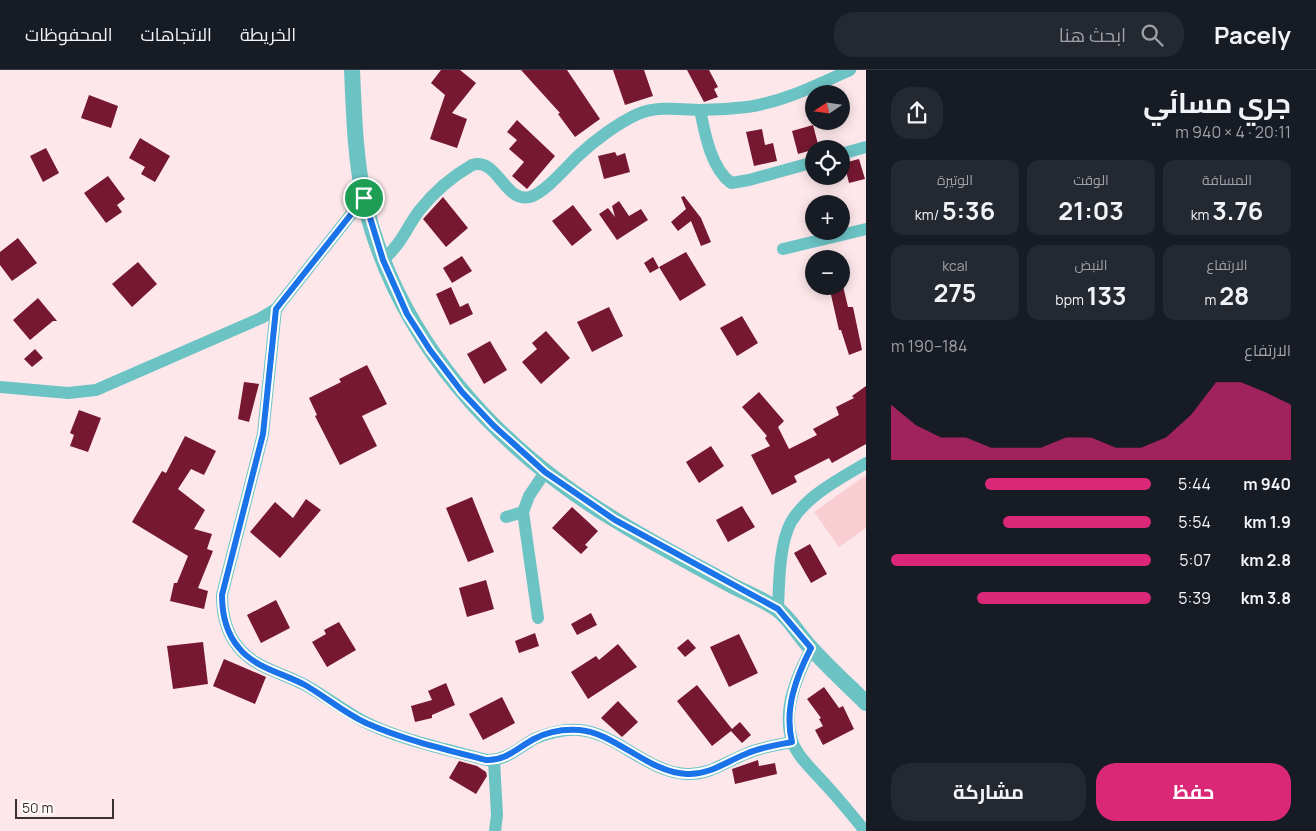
<!DOCTYPE html>
<html lang="ar">
<meta charset="utf-8">
<style>
body{margin:0;font-family:Manrope,Cairo,sans-serif;background:#242831;color:#f1f3f6;direction:rtl;height:100vh;display:flex;flex-direction:column;font-size:19px;white-space:nowrap}
*{box-sizing:border-box;margin:0}
p{font-size:16px;color:#9ea1a6}
.icon{flex:none;width:28px;height:28px;fill:none;stroke:currentColor;stroke-width:2;stroke-linecap:round;stroke-linejoin:round}
.map{position:relative;flex:1;overflow:hidden;direction:ltr}
.details{display:flex;flex-direction:column;background:#171b24;width:450px}
.details>*{flex:none}
.needle{width:32px;rotate:257deg}
.buttons{position:absolute;left:805px;top:15px;display:grid;gap:10px}
.buttons a{display:grid;place-items:center;width:45px;height:45px;border-radius:50%;background:#171b24;box-shadow:0 2px 12px #0003;font-size:25px}
.scale{position:absolute;left:15px;bottom:12px;width:99px;box-sizing:border-box;padding-left:5px;border:2px solid #3b3031;border-top:0;font-size:14px;line-height:18px;white-space:nowrap;color:#3b3031;-webkit-text-stroke:4px #fff9fa;paint-order:stroke}
.pin{position:absolute;display:grid;place-items:center;width:42px;height:42px;color:#fff;margin:-21px;border:2px solid #fff;border-radius:50%;box-shadow:0 1px 5px #0007}
.round{display:grid;place-items:center;flex:none;width:52px;height:52px;border-radius:20px;background:#242831}
.headline{display:flex;align-items:center;justify-content:space-between;height:85px;padding:0 25px}
h1{font-size:28px;font-weight:700;line-height:38px}
.stats{display:grid;grid-template-columns:repeat(3,1fr);gap:8px;height:85px;padding:5px 25px}
.stats div{display:grid;align-content:center;border-radius:12px;background:#242831;text-align:center}
.stats b{font-size:25px;font-weight:700}
.stats small{font-size:14px;font-weight:400}
.stats p{font-size:14px}
.chart{height:140px;padding:10px 25px}
.chart p{display:flex;justify-content:space-between}
.chart svg{width:100%;height:90px;margin-top:5px;fill:#db2777;opacity:.7}
.action{display:flex;gap:10px;margin-top:auto;padding:10px 25px}
.action a{flex:1;height:58px;border-radius:20px;background:#db2777;color:#fff;font-size:20px;font-weight:700;line-height:58px;text-align:center}
.action a+a{background:#242831;color:#f1f3f6}
ul{padding:0 25px;list-style:none;font-size:16px}
li{display:grid;grid-template-columns:80px 60px 1fr;align-items:center;height:38px}
li i{height:12px;border-radius:6px;background:#db2777}
header{display:flex;align-items:center;gap:30px;box-sizing:border-box;height:70px;padding:0 25px;background:#171b24;border-bottom:1px solid #363941}
header strong{font-size:24px}
nav{display:flex;gap:28px;margin-inline-start:auto;font-size:18px}
.search{width:350px;height:45px;background:#242831;display:flex;align-items:center;gap:12px;box-sizing:border-box;padding:0 18px;border-radius:20px;color:#9ea1a6;font-size:19px}
main{display:flex;flex:1;min-height:0}
.map>svg:first-child{display:block}
</style>
<header>
<strong>Pacely</strong>
<div class="search"><svg class="icon" aria-label="search" viewBox="0 0 24 24"><circle cx="10" cy="10" r="6"/><path d="M15 15l6 6"/></svg>ابحث هنا</div>
<nav><a>الخريطة</a><a>الاتجاهات</a><a>المحفوظات</a></nav>
</header>
<main>
<section class="details">
<div class="headline"><div><h1>جري مسائي</h1><p>20:11 · 4 × 940 m</p></div><a class="round"><svg class="icon" aria-label="share" viewBox="0 0 24 24"><path d="M12 15V3M7 8l5-5 5 5M5 13v7h14v-7"/></svg></a></div>
<div class="stats">
<div><p>المسافة</p><b>3.76<small> km</small></b></div>
<div><p>الوقت</p><b>21:03</b></div>
<div><p>الوتيرة</p><b>5:36<small> /km</small></b></div>
</div>
<div class="stats">
<div><p>الارتفاع</p><b>28<small> m</small></b></div>
<div><p>النبض</p><b>133<small> bpm</small></b></div>
<div><p>kcal</p><b>275</b></div>
</div>
<div class="chart"><p><span>الارتفاع</span>184–190 m</p>
<svg viewBox="0 0 160 44" preserveAspectRatio="none"><path d="M0 44V17L10 27L20 33L30 33L40 38L50 38L60 38L70 33L80 33L90 38L100 38L110 33L120 22L130 6L140 6L150 11L160 17V44z"/></svg>
</div>
<ul>
<li><b>940 m</b>5:44<i style="width:64%"></i></li>
<li><b>1.9 km</b>5:54<i style="width:57%"></i></li>
<li><b>2.8 km</b>5:07<i style="width:100%"></i></li>
<li><b>3.8 km</b>5:39<i style="width:67%"></i></li>
</ul>
<div class="action"><a>حفظ</a><a>مشاركة</a></div>
</section>
<div class="map">
<svg width="866" height="761" viewBox="0 0 866 761">
<rect width="100%" height="100%" fill="#fde7ea"/>
<path fill="#f8ced3" d="M 866,405 L 866,458 L 839,477 L 814,442 Z"/>
<g fill="#761832">
<path d="M 441,0 L 460,0 L 476,13 L 452,43 L 467,49 L 457,78 L 430,69 L 445,25 L 431,13 Z"/>
<path d="M 521,0 L 567,0 L 600,49 L 575,67 L 558,44 L 560,43 Z"/>
<path d="M 613,0 L 644,0 L 653,26 L 625,35 Z"/>
<path d="M 687,0 L 709,0 L 718,17 L 714,19 L 718,27 L 704,32 Z"/>
<path d="M 89,25 L 118,36 L 111,58 L 81,48 Z"/>
<path d="M 517,50 L 555,86 L 527,119 L 512,106 L 524,92 L 509,79 L 517,70 L 507,62 Z"/>
<path d="M 813,55 L 819,78 L 798,84 L 792,61 Z"/>
<path d="M 762,59 L 765,75 L 773,73 L 777,91 L 754,96 L 746,62 Z"/>
<path d="M 140,68 L 170,86 L 155,112 L 141,104 L 145,97 L 129,88 Z"/>
<path d="M 46,78 L 59,103 L 43,112 L 30,86 Z"/>
<path d="M 615,82 L 617,86 L 625,83 L 630,102 L 604,109 L 598,86 Z"/>
<path d="M 859,89 L 865,109 L 849,113 L 844,93 Z"/>
<path d="M 108,106 L 125,129 L 117,135 L 122,142 L 106,153 L 84,123 Z"/>
<path d="M 684,126 L 701,148 L 711,172 L 701,176 L 691,151 L 678,161 L 671,152 L 686,139 L 681,127 Z"/>
<path d="M 443,127 L 468,158 L 446,177 L 423,149 Z"/>
<path d="M 619,131 L 629,146 L 641,139 L 648,150 L 617,170 L 599,144 L 608,138 L 615,147 L 612,136 Z"/>
<path d="M 573,135 L 592,160 L 572,176 L 552,151 Z"/>
<path d="M 18,168 L 37,193 L 12,211 L 0,195 L 0,182 Z"/>
<path d="M 686,182 L 706,215 L 680,231 L 659,197 Z"/>
<path d="M 462,186 L 472,201 L 452,213 L 443,198 Z"/>
<path d="M 653,187 L 659,198 L 650,203 L 644,193 Z"/>
<path d="M 138,192 L 157,214 L 132,237 L 112,214 Z"/>
<path d="M 829,216 L 843,216 L 848,237 L 853,237 L 862,280 L 849,285 L 841,260 L 839,260 Z"/>
<path d="M 451,217 L 460,237 L 468,233 L 473,244 L 450,255 L 436,224 Z"/>
<path d="M 38,228 L 57,251 L 53,251 L 30,270 L 13,250 Z"/>
<path d="M 609,237 L 623,266 L 592,282 L 577,252 Z"/>
<path d="M 742,246 L 758,273 L 737,286 L 720,258 Z"/>
<path d="M 546,261 L 570,288 L 541,314 L 522,292 L 537,279 L 532,273 Z"/>
<path d="M 490,271 L 507,300 L 484,314 L 467,284 Z"/>
<path d="M 35,279 L 43,288 L 32,297 L 24,289 Z"/>
<path d="M 367,295 L 387,334 L 362,346 L 377,376 L 340,395 L 315,346 L 317,345 L 309,328 L 341,312 L 339,309 Z"/>
<path d="M 244,312 L 259,314 L 249,352 L 238,349 Z"/>
<path d="M 866,316 L 866,374 L 832,393 L 829,388 L 794,406 L 797,412 L 772,425 L 751,385 L 770,376 L 765,368 L 767,366 L 742,337 L 759,322 L 784,351 L 778,357 L 789,379 L 817,365 L 813,359 L 839,345 L 836,337 L 854,328 L 852,326 Z"/>
<path d="M 79,340 L 101,348 L 88,382 L 70,376 L 74,365 L 70,363 Z"/>
<path d="M 185,366 L 216,381 L 204,405 L 191,399 L 178,419 L 205,440 L 194,459 L 212,464 L 207,479 L 213,481 L 198,518 L 208,521 L 204,539 L 170,531 L 174,513 L 177,513 L 188,486 L 132,452 L 162,401 L 166,403 Z"/>
<path d="M 711,376 L 724,396 L 699,413 L 686,392 Z"/>
<path d="M 472,427 L 494,482 L 468,492 L 446,438 Z"/>
<path d="M 306,429 L 321,440 L 280,488 L 250,462 L 275,432 L 293,448 Z"/>
<path d="M 742,436 L 755,457 L 728,472 L 716,450 Z"/>
<path d="M 572,437 L 598,461 L 585,475 L 588,477 L 581,484 L 552,458 Z"/>
<path d="M 810,474 L 827,504 L 811,513 L 794,483 Z"/>
<path d="M 486,510 L 494,539 L 467,547 L 459,518 Z"/>
<path d="M 276,530 L 290,558 L 261,573 L 247,545 Z"/>
<path d="M 591,543 L 597,555 L 577,565 L 571,554 Z"/>
<path d="M 339,552 L 356,580 L 327,597 L 312,572 L 326,564 L 324,560 Z"/>
<path d="M 535,563 L 539,576 L 519,583 L 515,571 Z"/>
<path d="M 739,564 L 758,603 L 729,617 L 710,577 Z"/>
<path d="M 688,569 L 696,578 L 685,587 L 677,578 Z"/>
<path d="M 203,572 L 208,614 L 173,619 L 167,576 Z"/>
<path d="M 618,574 L 637,597 L 588,629 L 571,602 L 596,586 L 599,590 Z"/>
<path d="M 224,589 L 266,607 L 255,634 L 213,616 Z"/>
<path d="M 446,613 L 455,635 L 432,645 L 432,648 L 415,652 L 411,636 L 432,630 L 428,621 Z"/>
<path d="M 697,615 L 732,659 L 740,652 L 751,665 L 742,673 L 731,661 L 712,676 L 677,631 Z"/>
<path d="M 824,617 L 839,638 L 843,636 L 854,659 L 823,675 L 815,660 L 823,656 L 819,649 L 821,648 L 807,629 Z"/>
<path d="M 502,627 L 515,653 L 483,670 L 469,644 Z"/>
<path d="M 618,631 L 638,652 L 622,667 L 601,648 Z"/>
<path d="M 758,690 L 759,696 L 775,693 L 777,704 L 735,714 L 732,699 Z"/>
<path d="M 459,691 L 477,696 L 486,702 L 487,706 L 476,724 L 449,708 Z"/>
</g>
<g fill="none" stroke-linecap="round" stroke-linejoin="round">
<g stroke="#6cc3c4" stroke-width="12">
<path d="M 700,40 C 705,64 711,98 731,113 L 749,110 L 814,92"/>
<path d="M 841,84 L 866,77"/>
<path d="M 783,179 L 866,159"/>
<path d="M 383,190 C 402,173 405,160 419,141 C 433,123 453,106 472,95 C 498,87 504,133 530,127 C 546,122 567,96 579,85 C 595,70 618,53 638,44 C 656,36 678,39 698,40 C 714,40 731,39 747,37 C 783,32 817,15 850,0"/>
<path d="M 276,239 L 263,364 L 222,525 C 222,544 226,563 239,578 C 255,598 283,603 305,615 C 325,626 343,640 363,651 C 397,669 449,680 487,690 C 506,691 518,678 534,669 C 548,663 564,659 579,660 C 615,662 648,703 687,704 C 710,705 727,691 748,683 C 762,677 777,675 792,672"/>
<path d="M 0,317 L 68,323 L 96,320 L 261,248 L 276,239 L 364,128"/>
<path d="M 523,442 L 538,548"/>
<path d="M 506,447 L 523,442 L 529,426 L 545,402"/>
<path d="M 778,539 C 779,515 779,474 791,452 C 807,425 840,409 866,393"/>
<path d="M 811,579 C 797,605 782,640 792,671 C 798,688 814,701 825,714 C 839,729 852,745 865,761"/>
<path d="M 494,690 L 497,745 L 495,761"/>
</g>
<path stroke="#6cc3c4" stroke-width="16" d="M 352,0 C 354,43 355,87 364,129 C 396,269 497,379 617,451 C 654,474 693,494 731,515 C 746,523 763,529 777,539 C 790,548 799,566 811,578 C 828,597 848,615 866,633"/>
</g>
<g fill="none" stroke-linecap="round" stroke-linejoin="round">
<defs>
<path id="route" d="M 364,128 L 383,190 L 407,244 L 430,280 L 462,322 L 494,356 L 545,402 L 615,450 L 778,539 L 811,578 C 796,607 784,639 792,672 C 777,675 762,677 748,683 C 727,691 710,705 687,704 C 649,703 614,662 579,660 C 564,659 547,662 534,669 C 517,678 506,691 486,690 C 447,680 404,670 366,653 C 344,643 326,627 305,615 C 283,603 255,598 239,578 C 226,563 222,544 222,525 L 263,364 L 276,239 Z"/>
</defs>
<use href="#route" stroke="#fff" stroke-width="10"/>
<use href="#route" stroke="#1a73e8" stroke-width="6"/>
</g>
</svg>
<div class="buttons">
<a><svg class="needle" viewBox="-14 -14 28 28"><path d="M0-13l5 13h-10z" fill="#e53935"/><path d="M0 13l5-13h-10z" fill="#9ea1a6"/></svg></a>
<a><svg class="icon" aria-label="locate" viewBox="0 0 24 24"><circle cx="12" cy="12" r="6"/><path d="M12 2v4M12 18v4M2 12h4M18 12h4"/></svg></a>
<a>+</a>
<a>−</a>
</div>
<div class="scale">50 m</div>
<div class="pin" style="left:364px;top:128px;background:#1e9e55"><svg class="icon" aria-label="arrive" viewBox="0 0 24 24"><path d="M6 21V4h12l-3 4 3 4H6"/></svg></div>
</div>
</main>
